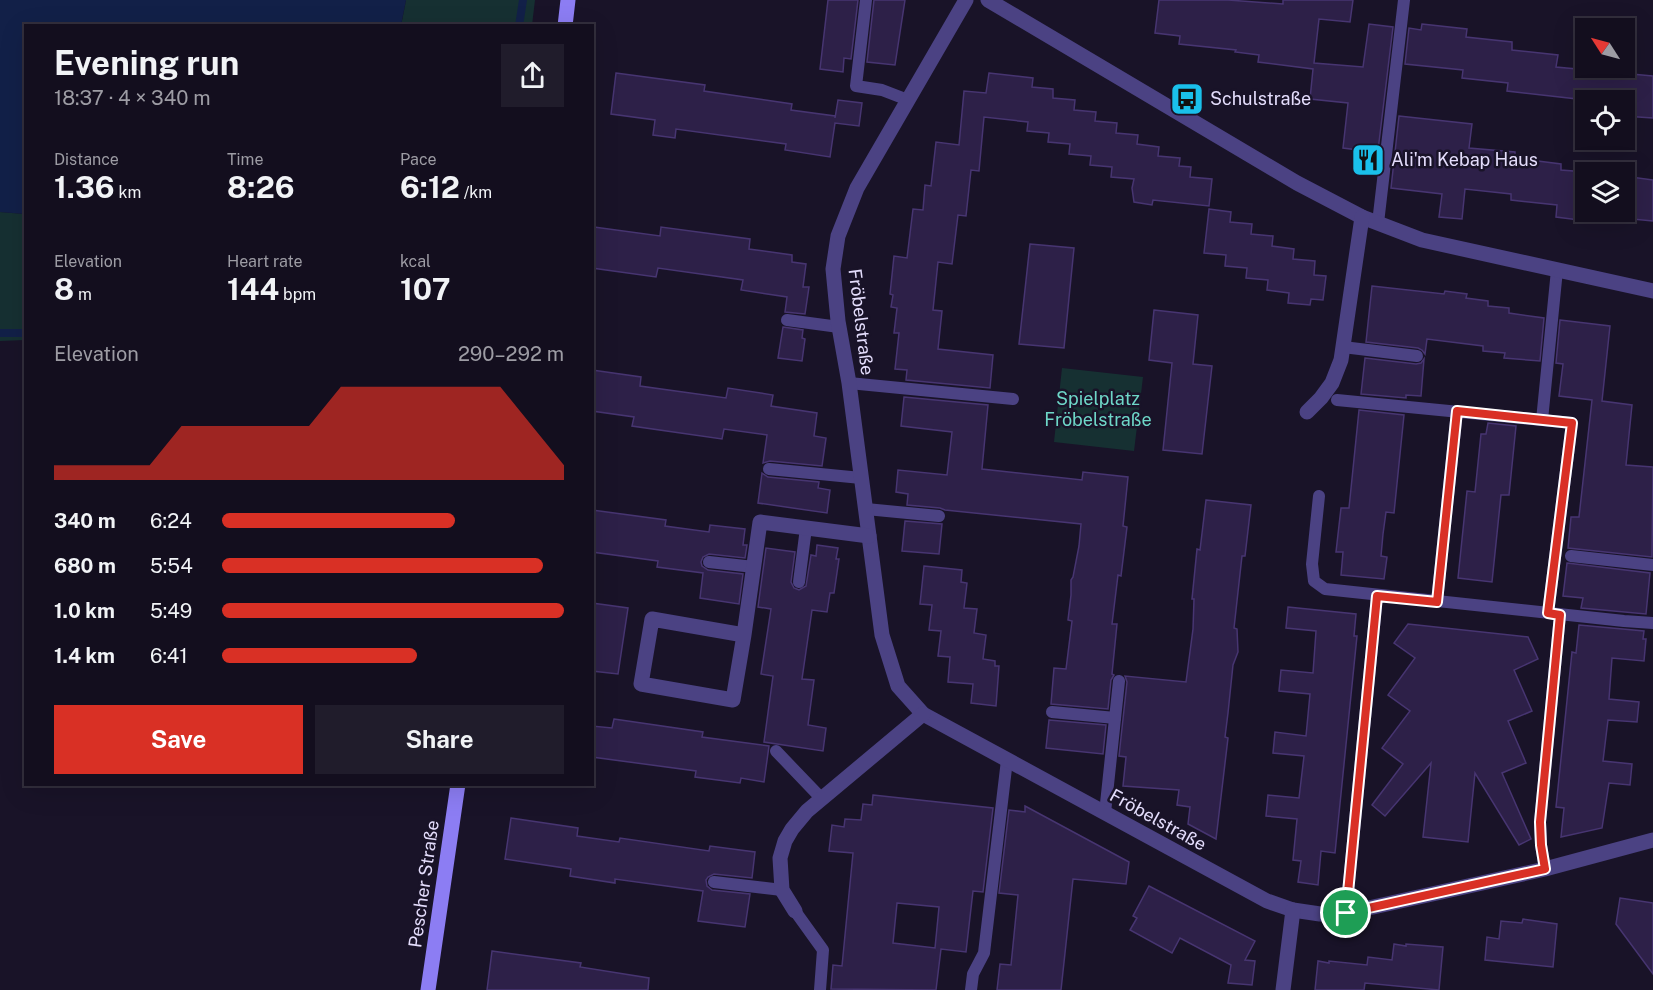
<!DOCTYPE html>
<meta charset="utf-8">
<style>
body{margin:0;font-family:"Public Sans",sans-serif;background:#201c2b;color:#f1f3f6;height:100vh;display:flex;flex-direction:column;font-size:22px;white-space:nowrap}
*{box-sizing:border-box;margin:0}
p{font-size:20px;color:#9d9ca4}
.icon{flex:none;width:33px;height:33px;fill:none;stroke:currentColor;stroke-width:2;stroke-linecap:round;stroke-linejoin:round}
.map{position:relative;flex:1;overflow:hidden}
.side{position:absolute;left:24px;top:24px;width:570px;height:762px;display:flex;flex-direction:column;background:#130e1e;border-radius:0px;box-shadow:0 6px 24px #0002,0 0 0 2px #322e3c}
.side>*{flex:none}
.needle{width:39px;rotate:306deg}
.controls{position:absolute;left:1575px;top:18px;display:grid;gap:12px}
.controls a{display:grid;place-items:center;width:60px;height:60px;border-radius:0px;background:#130e1e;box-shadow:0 6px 24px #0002,0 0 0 2px #322e3c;font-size:30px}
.pin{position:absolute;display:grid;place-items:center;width:51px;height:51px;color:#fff;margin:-26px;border:3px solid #fff;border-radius:50%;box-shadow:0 2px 6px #0007}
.round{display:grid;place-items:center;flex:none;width:63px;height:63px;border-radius:0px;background:#201c2b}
.summary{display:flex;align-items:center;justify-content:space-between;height:102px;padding:0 30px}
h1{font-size:33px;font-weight:700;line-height:45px}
.figures{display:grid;grid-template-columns:repeat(3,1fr);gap:9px;height:102px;padding:6px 30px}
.figures div{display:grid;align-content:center}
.figures b{font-size:30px;font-weight:700}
.figures small{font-size:16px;font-weight:400}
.figures p{font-size:16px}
.chart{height:168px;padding:12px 30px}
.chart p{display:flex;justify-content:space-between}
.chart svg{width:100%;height:108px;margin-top:6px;fill:#d93025;opacity:.7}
.action{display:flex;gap:12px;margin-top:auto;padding:12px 30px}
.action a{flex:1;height:69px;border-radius:0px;background:#d93025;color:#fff;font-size:24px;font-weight:700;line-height:69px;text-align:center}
.action a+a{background:#201c2b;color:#f1f3f6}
ul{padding:0 30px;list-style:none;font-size:20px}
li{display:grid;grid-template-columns:96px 72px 1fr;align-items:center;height:45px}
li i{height:15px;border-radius:8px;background:#d93025}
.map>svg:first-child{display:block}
</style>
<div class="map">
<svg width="1653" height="990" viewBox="0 0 1653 990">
<rect width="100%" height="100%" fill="#191328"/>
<g fill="#163032">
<path d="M 406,0 L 535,0 L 532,25 L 401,26 Z"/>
<path d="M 0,212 L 25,214 L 25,340 L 0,341 Z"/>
<path d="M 1062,368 L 1143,377 L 1134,451 L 1054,442 Z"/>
</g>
<path fill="#122048" d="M 0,0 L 406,0 L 401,25 L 26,26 L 25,214 L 0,212 Z"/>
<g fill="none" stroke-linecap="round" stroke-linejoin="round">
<g stroke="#122048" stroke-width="8">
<path d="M 519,26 L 523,0"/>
<path d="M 0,333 L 26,333"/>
</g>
</g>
<g fill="#2d2048" stroke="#473571" stroke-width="1.5" fill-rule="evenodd">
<path d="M 828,0 L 858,0 L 851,59 L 844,58 L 843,72 L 820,69 Z"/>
<path d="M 874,0 L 905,0 L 895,65 L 867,62 Z"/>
<path d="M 1159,0 L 1228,0 L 1283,4 L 1283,0 L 1353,0 L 1350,22 L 1319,19 L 1314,63 L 1363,67 L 1369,24 L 1393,27 L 1375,175 L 1355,173 L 1358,150 L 1343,148 L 1348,103 L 1310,99 L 1313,69 L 1258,62 L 1259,55 L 1235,52 L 1236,50 L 1179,44 L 1180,36 L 1155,33 Z"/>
<path d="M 1422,24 L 1467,29 L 1466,37 L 1512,42 L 1512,50 L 1558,55 L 1556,67 L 1653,76 L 1653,118 L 1624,116 L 1624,100 L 1586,100 L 1586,111 L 1576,110 L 1577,99 L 1507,91 L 1508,83 L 1462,78 L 1463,70 L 1405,64 L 1409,28 L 1421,30 Z"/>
<path d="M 616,73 L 705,85 L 704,91 L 792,104 L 791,110 L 835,116 L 835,118 L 838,100 L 862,103 L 859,126 L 835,123 L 830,157 L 785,150 L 786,144 L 676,129 L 675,138 L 653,135 L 655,120 L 611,114 Z"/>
<path d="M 989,73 L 1033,78 L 1032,87 L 1053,89 L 1053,98 L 1075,100 L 1074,110 L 1096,112 L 1095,121 L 1117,123 L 1116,133 L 1138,135 L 1137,144 L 1159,147 L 1158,156 L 1180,158 L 1179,166 L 1191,167 L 1190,177 L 1212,179 L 1209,206 L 1153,200 L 1152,205 L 1134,202 L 1132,188 L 1134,179 L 1111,177 L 1112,167 L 1090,165 L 1091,156 L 1069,154 L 1070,144 L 1048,142 L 1049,133 L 1027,131 L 1028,122 L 984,117 L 979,171 L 971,170 L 966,216 L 958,215 L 952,264 L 938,262 L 933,310 L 942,311 L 938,349 L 993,355 L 990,388 L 906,380 L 907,370 L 895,369 L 899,333 L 894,333 L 897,308 L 891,307 L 893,295 L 890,294 L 894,256 L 907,258 L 913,209 L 923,210 L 925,185 L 931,186 L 936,142 L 959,145 L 964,91 L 986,93 Z"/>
<path d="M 1399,116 L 1472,124 L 1469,148 L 1515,152 L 1515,158 L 1561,164 L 1561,170 L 1586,172 L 1586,212 L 1624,212 L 1624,176 L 1653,180 L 1653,221 L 1580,214 L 1579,220 L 1556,217 L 1557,205 L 1511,200 L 1511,194 L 1465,189 L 1462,219 L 1439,217 L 1442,194 L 1391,188 Z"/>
<path d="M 1209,209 L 1231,212 L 1230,222 L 1252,224 L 1251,234 L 1273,236 L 1272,246 L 1294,249 L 1293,259 L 1315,261 L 1314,275 L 1326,276 L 1323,300 L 1311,299 L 1310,305 L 1288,303 L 1289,293 L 1267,290 L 1268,280 L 1246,278 L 1247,268 L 1225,266 L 1226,255 L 1204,253 Z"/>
<path d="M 594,227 L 660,236 L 661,227 L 750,239 L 749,249 L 792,255 L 792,262 L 806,264 L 803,287 L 809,287 L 805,314 L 785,312 L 787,297 L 741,290 L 743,280 L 658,268 L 656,277 L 592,268 Z"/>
<path d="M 1030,244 L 1074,248 L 1064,348 L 1019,344 Z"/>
<path d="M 1372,286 L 1444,294 L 1445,291 L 1467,294 L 1466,298 L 1488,301 L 1488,306 L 1509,308 L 1509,313 L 1544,318 L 1540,361 L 1504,358 L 1505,353 L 1483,351 L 1483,346 L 1427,339 L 1425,354 L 1422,350 L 1418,348 L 1366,342 Z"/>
<path d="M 1154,310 L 1198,315 L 1193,364 L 1212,366 L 1202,454 L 1163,450 L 1172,363 L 1149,360 Z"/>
<path d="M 1560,320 L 1610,326 L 1602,401 L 1632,405 L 1626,465 L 1653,467 L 1652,557 L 1568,548 L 1571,517 L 1579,517 L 1592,400 L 1559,396 L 1563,364 L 1556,363 Z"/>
<path d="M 783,327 L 803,330 L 802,338 L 805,339 L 802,361 L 778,358 Z"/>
<path d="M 1365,358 L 1416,364 L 1421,363 L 1424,359 L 1421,396 L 1406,395 L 1406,398 L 1361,394 Z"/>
<path d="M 592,370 L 641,377 L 640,386 L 726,398 L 728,388 L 773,395 L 771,406 L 817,413 L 814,436 L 826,438 L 822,466 L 770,461 L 763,463 L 767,435 L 724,429 L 722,439 L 632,426 L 634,417 L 592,411 Z"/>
<path d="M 904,397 L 988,405 L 982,469 L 1082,480 L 1083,472 L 1128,477 L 1123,526 L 1127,527 L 1121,576 L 1118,575 L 1112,624 L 1117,624 L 1112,674 L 1114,675 L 1111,680 L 1108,709 L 1051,704 L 1054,668 L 1066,669 L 1072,621 L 1068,620 L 1071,595 L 1071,580 L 1073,577 L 1079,546 L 1081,524 L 945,510 L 940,508 L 907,505 L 908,494 L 896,492 L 898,470 L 947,475 L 952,432 L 901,426 Z"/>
<path d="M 1359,410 L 1404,415 L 1394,513 L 1386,512 L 1383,534 L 1381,556 L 1387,557 L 1384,579 L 1341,575 L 1343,552 L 1336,552 L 1341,508 L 1349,508 Z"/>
<path d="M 1488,423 L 1516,426 L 1509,495 L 1501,495 L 1492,582 L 1458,578 L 1467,491 L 1475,492 L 1481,434 L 1486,434 Z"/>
<path d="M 762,473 L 768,477 L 819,482 L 818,488 L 830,490 L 827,513 L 758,503 Z"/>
<path d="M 1206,500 L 1251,505 L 1245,556 L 1242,556 L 1234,628 L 1237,629 L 1238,652 L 1233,665 L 1228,713 L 1225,737 L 1228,738 L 1216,839 L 1188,824 L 1190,807 L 1177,805 L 1179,790 L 1123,786 L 1126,757 L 1119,756 L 1127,682 L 1125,676 L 1186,682 L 1193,629 L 1194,599 L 1192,599 L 1197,549 L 1200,550 Z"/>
<path d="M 592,510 L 666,520 L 665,526 L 709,532 L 710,525 L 745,529 L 743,545 L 747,545 L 745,558 L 709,554 L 703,557 L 701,562 L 702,566 L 708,570 L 743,574 L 739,604 L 700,598 L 703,573 L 657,567 L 658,561 L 592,552 Z"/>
<path d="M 905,521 L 942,524 L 939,554 L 902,551 Z"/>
<path d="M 817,545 L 838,548 L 836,559 L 839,559 L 834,593 L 830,593 L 827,612 L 812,610 L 802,679 L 814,680 L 808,725 L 826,728 L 823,751 L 764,742 L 773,676 L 761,674 L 771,609 L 758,607 L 766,548 L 795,552 L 791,582 L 794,588 L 799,590 L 806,586 L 811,555 L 816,556 Z"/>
<path d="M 1567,563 L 1650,573 L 1646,614 L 1581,608 L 1583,598 L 1563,596 Z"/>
<path d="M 924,566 L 962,570 L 961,582 L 967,583 L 964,608 L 977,609 L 974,633 L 986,635 L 983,659 L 995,661 L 995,666 L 999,666 L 996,706 L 971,703 L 973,684 L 948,682 L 950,657 L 938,656 L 941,631 L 929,630 L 932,605 L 920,604 Z"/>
<path d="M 592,603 L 628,608 L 618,674 L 592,671 Z"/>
<path d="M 1288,607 L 1356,614 L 1354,636 L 1357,636 L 1335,853 L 1321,851 L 1318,885 L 1298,882 L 1301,861 L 1293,860 L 1297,819 L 1266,816 L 1268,795 L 1299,798 L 1304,756 L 1273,753 L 1275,732 L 1306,736 L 1310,694 L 1279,691 L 1281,670 L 1313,673 L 1316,631 L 1286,628 Z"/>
<path d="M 1408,624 L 1528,637 L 1538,659 L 1514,670 L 1532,711 L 1508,721 L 1526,763 L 1502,773 L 1531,839 L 1519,845 L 1475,773 L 1468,842 L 1423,837 L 1431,763 L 1385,816 L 1372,805 L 1403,764 L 1382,748 L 1410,711 L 1388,695 L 1415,658 L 1394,643 Z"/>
<path d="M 1579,625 L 1644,631 L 1643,639 L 1646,639 L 1644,661 L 1612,658 L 1609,699 L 1639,702 L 1637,722 L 1608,720 L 1603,761 L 1632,764 L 1630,785 L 1609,783 L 1602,828 L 1561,837 L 1564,808 L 1556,807 L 1572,652 L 1576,653 Z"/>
<path d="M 614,719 L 703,732 L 702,737 L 769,746 L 764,782 L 741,778 L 740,783 L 695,777 L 696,771 L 592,757 L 592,726 L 612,728 Z"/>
<path d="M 1049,720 L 1106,725 L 1103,754 L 1046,748 Z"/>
<path d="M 873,795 L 993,808 L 983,892 L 973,891 L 966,952 L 941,949 L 936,990 L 831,989 L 833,965 L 842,966 L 853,853 L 829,851 L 832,825 L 844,827 L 845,819 L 861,820 L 863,804 L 872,805 ZM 897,903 L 939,907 L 935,948 L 893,943 Z"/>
<path d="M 1025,806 L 1129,862 L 1126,884 L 1073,879 L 1061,990 L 997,990 L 1000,964 L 1011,965 L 1018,895 L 999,893 L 1009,810 L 1025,812 Z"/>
<path d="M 511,818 L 578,828 L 577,836 L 619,842 L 620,838 L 709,851 L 710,846 L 755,852 L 752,878 L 714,874 L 708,877 L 706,880 L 707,886 L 712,890 L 750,894 L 745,927 L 698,921 L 703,891 L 615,879 L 615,883 L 570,876 L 571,869 L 505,859 Z"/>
<path d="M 1149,886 L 1255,941 L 1245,960 L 1255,961 L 1252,985 L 1228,983 L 1231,965 L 1180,938 L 1172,953 L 1130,930 L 1137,918 L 1133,916 Z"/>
<path d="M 1620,898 L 1653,903 L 1653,974 L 1616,924 Z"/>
<path d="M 1523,919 L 1557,924 L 1553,967 L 1485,960 L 1487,937 L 1499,939 L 1501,921 L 1522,923 Z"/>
<path d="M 1394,944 L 1406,946 L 1406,944 L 1443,947 L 1439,990 L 1365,983 L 1364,990 L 1315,990 L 1318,961 L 1329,963 L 1329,961 L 1367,965 L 1368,957 L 1392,960 Z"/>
<path d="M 492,951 L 581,963 L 580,967 L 649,978 L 648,990 L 487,990 Z"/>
</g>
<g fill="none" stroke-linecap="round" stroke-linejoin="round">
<g stroke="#4b4283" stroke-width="12">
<path d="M 866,0 L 856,86 L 882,90 L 908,100"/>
<path d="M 1378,223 L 1404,0"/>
<path d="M 787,320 L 839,327"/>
<path d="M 1343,347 L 1417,356"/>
<path d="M 849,383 L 1013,399"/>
<path d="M 1337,400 L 1542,420 L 1557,270"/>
<path d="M 1542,420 L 1572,423 L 1548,613"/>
<path d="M 769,469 L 861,478"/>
<path d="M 1319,496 L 1312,564 L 1314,581 L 1325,589 L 1624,621 L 1653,623"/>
<path d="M 866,509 L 939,516"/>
<path d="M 1571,556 L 1653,565"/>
<path d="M 709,562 L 754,567"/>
<path d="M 799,582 L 806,528"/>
<path d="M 1437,601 L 1457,411"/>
<path d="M 1052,712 L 1115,718"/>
<path d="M 776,751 L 822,799"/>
<path d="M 1105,813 L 1119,681"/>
<path d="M 1545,869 L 1541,845 L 1540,822 L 1560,615"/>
<path d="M 714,882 L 782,890"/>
<path d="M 795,911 L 823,950 L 820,990"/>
<path d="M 1346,913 L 1377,596"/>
<path d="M 971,990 L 973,974 L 984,953 L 1007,760"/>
</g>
<g stroke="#4b4283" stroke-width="15">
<path d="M 966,0 L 857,188 L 838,236 L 833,269 L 838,321 L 849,383 L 882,635 L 898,686 L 923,714 L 1267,901 L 1293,910 L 1320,914 L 1346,913 L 1545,869 L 1653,840"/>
<path d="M 988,0 L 1297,183 L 1362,217 L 1422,240 L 1653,291"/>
<path d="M 1307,412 L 1321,398 L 1332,383 L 1341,360 L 1362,217"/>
<path d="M 744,635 L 733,700 L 641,684 L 652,619 L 744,635 L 760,522 L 869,536"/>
<path d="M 795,911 L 782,890 L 780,858 L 785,841 L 792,829 L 807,811 L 923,714"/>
<path d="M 1283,990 L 1293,910"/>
</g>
<g stroke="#8c7df3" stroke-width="15">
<path d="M 565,26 L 568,0"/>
<path d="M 428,990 L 458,784"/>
</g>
</g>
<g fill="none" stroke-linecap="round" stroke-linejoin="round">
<defs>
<path id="route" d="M 1457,411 L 1572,423 L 1548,613 L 1560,615 L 1540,822 L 1541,845 L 1545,869 L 1346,913 L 1377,596 L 1437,602 Z"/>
</defs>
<use href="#route" stroke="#fff" stroke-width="12"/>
<use href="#route" stroke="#d93025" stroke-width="8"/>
</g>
<defs>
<symbol id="bus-square" viewBox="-11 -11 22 22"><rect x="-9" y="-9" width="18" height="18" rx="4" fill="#1ac0eb" stroke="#191328"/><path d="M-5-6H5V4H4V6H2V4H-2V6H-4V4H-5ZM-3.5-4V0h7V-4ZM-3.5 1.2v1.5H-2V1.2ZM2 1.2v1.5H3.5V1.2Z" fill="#111"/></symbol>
<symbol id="restaurant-square" viewBox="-11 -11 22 22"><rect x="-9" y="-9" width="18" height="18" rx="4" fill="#1ac0eb" stroke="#191328"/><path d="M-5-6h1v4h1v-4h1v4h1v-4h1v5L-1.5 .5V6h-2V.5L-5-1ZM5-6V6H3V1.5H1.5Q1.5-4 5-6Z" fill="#111"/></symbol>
</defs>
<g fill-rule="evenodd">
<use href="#bus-square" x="1168" y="80" width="38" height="38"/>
<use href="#restaurant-square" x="1349" y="141" width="38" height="38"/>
</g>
<g text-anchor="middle" stroke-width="5" stroke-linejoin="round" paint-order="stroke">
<g font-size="18" fill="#e4ddfc" stroke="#191328" text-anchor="start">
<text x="1210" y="105">Schulstraße</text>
<text x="1391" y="166">Ali'm Kebap Haus</text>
</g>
<g font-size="18" fill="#e4ddfc" stroke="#191328">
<text transform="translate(861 322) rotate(83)" y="6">Fröbelstraße</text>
<text transform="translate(1158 820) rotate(29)" y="6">Fröbelstraße</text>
<text transform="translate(424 884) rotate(-82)" y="6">Pescher Straße</text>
</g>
<g font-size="18" fill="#6ed7c8" stroke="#191328">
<text x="1098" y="405">Spielplatz<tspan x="1098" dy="21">Fröbelstraße</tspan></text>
</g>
</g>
</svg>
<div class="controls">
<a><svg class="needle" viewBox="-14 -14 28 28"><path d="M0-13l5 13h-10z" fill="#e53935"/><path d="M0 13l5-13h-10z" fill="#9d9ca4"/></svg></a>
<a><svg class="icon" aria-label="locate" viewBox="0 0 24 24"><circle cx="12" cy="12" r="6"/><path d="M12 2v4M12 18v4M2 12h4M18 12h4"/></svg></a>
<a><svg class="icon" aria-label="layers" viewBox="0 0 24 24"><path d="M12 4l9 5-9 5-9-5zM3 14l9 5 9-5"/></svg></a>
</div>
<div class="pin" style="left:1346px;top:913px;background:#1e9e55"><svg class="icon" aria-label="arrive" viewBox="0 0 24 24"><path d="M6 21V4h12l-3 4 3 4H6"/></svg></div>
<section class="side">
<div class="summary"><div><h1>Evening run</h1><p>18:37 · 4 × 340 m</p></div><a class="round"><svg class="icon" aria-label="share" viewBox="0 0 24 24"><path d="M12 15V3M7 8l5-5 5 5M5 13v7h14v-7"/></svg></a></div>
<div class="figures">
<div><p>Distance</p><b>1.36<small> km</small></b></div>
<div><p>Time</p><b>8:26</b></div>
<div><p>Pace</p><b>6:12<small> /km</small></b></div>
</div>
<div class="figures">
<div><p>Elevation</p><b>8<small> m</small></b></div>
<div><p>Heart rate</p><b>144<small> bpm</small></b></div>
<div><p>kcal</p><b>107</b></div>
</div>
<div class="chart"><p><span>Elevation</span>290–292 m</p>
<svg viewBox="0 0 160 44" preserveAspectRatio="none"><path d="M0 44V38L10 38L20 38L30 38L40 22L50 22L60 22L70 22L80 22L90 6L100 6L110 6L120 6L130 6L140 6L150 22L160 38V44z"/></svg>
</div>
<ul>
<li><b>340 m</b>6:24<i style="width:68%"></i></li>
<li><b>680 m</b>5:54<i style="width:94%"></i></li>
<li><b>1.0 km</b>5:49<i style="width:100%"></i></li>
<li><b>1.4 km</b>6:41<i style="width:57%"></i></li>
</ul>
<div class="action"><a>Save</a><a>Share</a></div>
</section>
</div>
